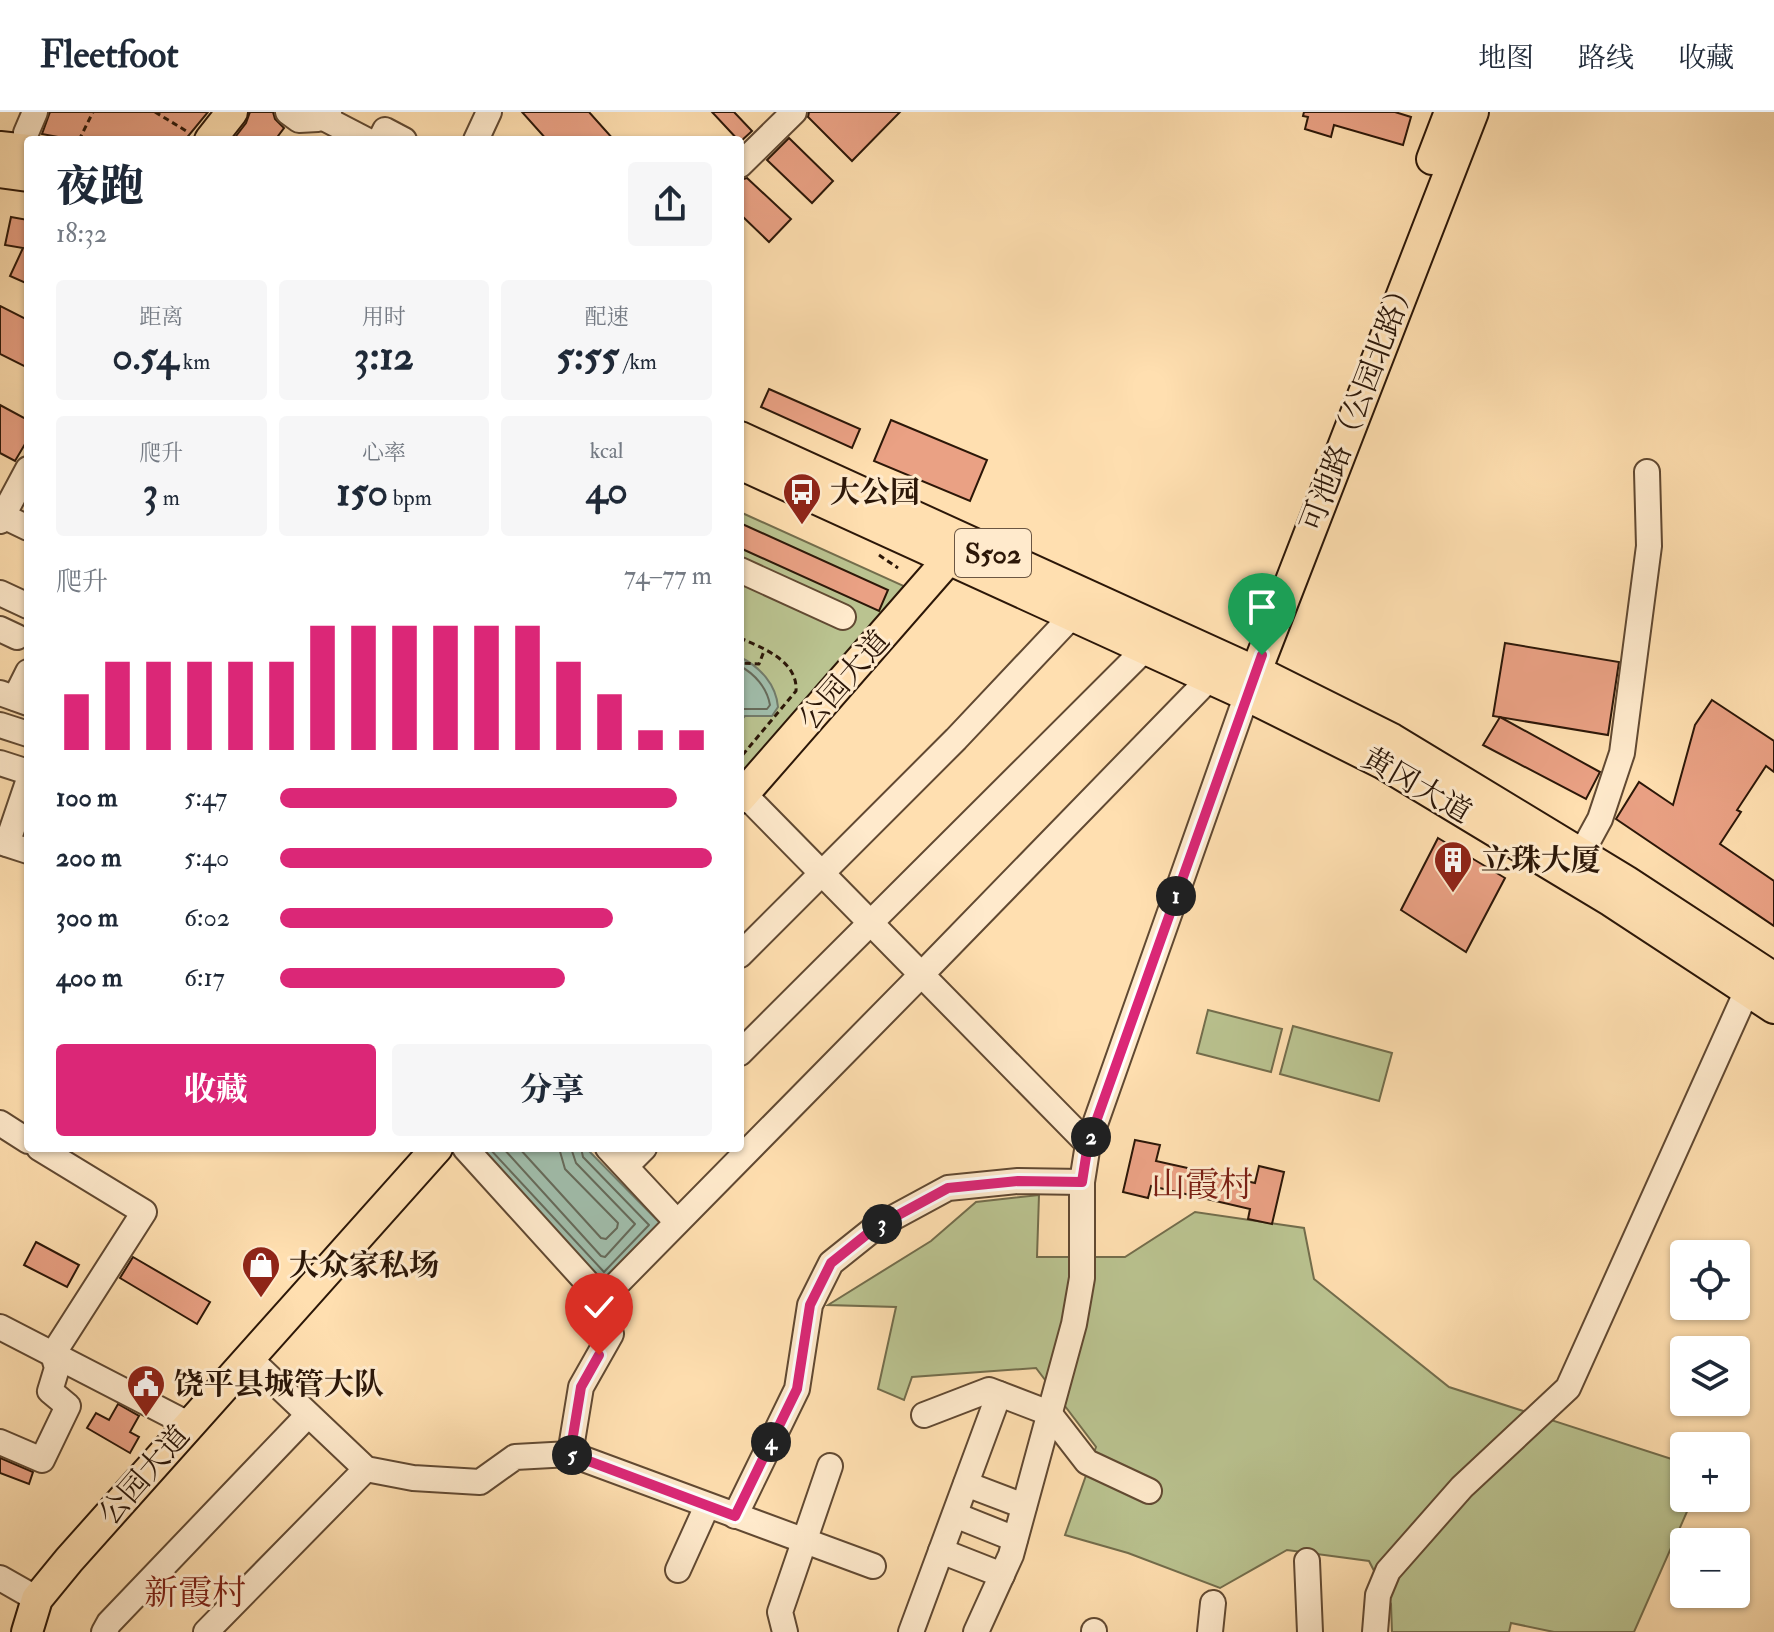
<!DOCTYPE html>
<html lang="zh">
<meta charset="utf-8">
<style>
body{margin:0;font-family:"IM FELL Double Pica","Noto Serif SC",serif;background:#f6f6f7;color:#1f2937;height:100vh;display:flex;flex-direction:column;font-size:30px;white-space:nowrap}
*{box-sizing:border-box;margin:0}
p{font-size:26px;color:#747a83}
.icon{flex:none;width:44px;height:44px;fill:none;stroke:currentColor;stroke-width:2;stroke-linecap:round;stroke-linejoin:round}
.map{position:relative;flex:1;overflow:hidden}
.side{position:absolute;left:24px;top:24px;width:720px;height:1016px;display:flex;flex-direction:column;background:#fff;border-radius:8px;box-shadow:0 2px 6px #0004}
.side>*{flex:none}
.buttons{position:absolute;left:1670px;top:1128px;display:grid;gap:16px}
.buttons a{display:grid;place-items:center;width:80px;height:80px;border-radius:8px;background:#fff;box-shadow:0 2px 6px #0004;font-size:40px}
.pin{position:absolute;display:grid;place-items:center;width:68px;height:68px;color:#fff;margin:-82px -34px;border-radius:50% 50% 50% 0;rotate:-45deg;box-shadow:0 0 8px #0007}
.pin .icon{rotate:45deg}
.km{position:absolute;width:40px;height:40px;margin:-20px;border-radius:50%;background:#222;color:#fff;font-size:22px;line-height:40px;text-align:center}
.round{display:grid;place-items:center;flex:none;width:84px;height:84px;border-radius:8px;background:#f6f6f7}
.head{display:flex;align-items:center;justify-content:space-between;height:136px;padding:0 32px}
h1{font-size:44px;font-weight:800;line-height:60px}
.stats{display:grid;grid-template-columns:repeat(3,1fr);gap:12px;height:136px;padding:8px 32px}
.stats div{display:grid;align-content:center;border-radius:8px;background:#f6f6f7;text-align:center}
.stats b{font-size:40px;font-weight:800}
.stats small{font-size:22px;font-weight:400}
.stats p{font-size:22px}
.chart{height:224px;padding:16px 32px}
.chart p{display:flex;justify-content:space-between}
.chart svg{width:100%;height:144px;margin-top:8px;stroke:#db2777;stroke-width:6}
.button{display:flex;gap:16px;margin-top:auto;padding:16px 32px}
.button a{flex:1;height:92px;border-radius:8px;background:#db2777;color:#fff;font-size:32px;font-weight:800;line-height:92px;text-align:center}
.button a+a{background:#f6f6f7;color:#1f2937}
ul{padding:0 32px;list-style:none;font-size:26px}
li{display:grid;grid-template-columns:128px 96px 1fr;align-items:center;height:60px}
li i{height:20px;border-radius:10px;background:#db2777}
header{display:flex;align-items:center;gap:48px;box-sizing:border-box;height:112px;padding:0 40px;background:#fff;border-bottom:2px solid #e0e1e3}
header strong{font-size:38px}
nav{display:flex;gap:44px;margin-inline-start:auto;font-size:28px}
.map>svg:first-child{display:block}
</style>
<header>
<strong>Fleetfoot</strong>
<nav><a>地图</a><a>路线</a><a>收藏</a></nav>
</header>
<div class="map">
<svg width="1774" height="1520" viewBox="0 0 1774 1520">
<rect width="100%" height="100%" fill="#ffdfb0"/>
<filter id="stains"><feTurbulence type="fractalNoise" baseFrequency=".0025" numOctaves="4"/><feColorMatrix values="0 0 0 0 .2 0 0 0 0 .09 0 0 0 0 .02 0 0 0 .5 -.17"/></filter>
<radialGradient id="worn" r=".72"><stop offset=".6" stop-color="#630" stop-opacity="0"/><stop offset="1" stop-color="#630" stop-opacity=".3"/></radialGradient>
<g fill="#bac390" stroke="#736d4c" stroke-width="2">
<path d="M 740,400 L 906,475 L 740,670 Z"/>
<path d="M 1208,898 L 1282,917 L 1271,960 L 1197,941 Z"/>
<path d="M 1293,914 L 1392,941 L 1379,989 L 1280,962 Z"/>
<path d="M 1039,1083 L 1037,1145 L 1125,1145 L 1195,1100 L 1304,1116 L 1314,1167 L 1449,1275 L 1684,1351 L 1684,1386 L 1693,1386 L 1634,1520 L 1554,1520 L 1511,1511 L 1509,1520 L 1392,1520 L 1391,1492 L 1369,1449 L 1287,1438 L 1220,1476 L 1128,1441 L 1065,1423 L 1096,1335 L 1036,1256 L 912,1265 L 904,1288 L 878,1277 L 896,1195 L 828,1193 L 931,1129 L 976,1090 Z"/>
</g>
<g fill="#a0bdab" stroke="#727b6a" stroke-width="2">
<path d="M 740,545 C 760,555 776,572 778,595 L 772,604 L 745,604 L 740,609 Z"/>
<path d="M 479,1036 L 586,1036 L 662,1113 L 603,1173 Z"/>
</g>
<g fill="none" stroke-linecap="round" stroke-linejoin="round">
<g stroke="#666a5a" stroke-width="2">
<path d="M 740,554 C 755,562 767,576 770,593 L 767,597 L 740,597"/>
<path d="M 489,1036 L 604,1160 L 649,1113 L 583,1045 L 581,1036"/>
<path d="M 503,1036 L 601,1144 L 605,1145 L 635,1112 L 576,1051 L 571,1036"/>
<path d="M 519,1036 L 601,1126 L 606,1127 L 617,1116 L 618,1111 L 565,1057 L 559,1036"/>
</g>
</g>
<g fill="#eaa184" stroke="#2c1708" stroke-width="2">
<path d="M 50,0 L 208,0 L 185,28 L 74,28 L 42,22 Z"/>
<path d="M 250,0 L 273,0 L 275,7 L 284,16 L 275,28 L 233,28 L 246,11 Z"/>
<path d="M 522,0 L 589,0 L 614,28 L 547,28 Z"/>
<path d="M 712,0 L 734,0 L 752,19 L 740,30 Z"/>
<path d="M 809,0 L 900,0 L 852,49 L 808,5 Z"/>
<path d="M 1304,0 L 1395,0 L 1411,5 L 1403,33 L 1334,13 L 1331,25 L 1305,17 L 1308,5 L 1303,4 Z"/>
<path d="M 789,26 L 833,69 L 812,91 L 767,48 Z"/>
<path d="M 747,66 L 791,107 L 769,130 L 740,102 L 740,68 Z"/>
<path d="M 11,105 L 28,108 L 28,172 L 10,164 L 23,136 L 5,133 Z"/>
<path d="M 0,194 L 28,208 L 28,256 L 0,242 Z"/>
<path d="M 769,277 L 860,317 L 852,336 L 761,295 Z"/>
<path d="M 0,293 L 28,308 L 28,327 L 15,349 L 0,341 Z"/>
<path d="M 891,308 L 987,348 L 970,389 L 874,349 Z"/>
<path d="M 740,411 L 888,478 L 879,499 L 740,436 Z"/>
<path d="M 1505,531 L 1619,550 L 1608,623 L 1493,604 Z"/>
<path d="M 1712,588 L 1774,629 L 1774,660 L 1766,654 L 1737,698 L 1741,700 L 1720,732 L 1774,769 L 1774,814 L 1616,707 L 1639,670 L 1673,693 L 1695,613 Z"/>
<path d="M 1500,605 L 1600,660 L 1586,687 L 1483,633 Z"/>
<path d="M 1438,726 L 1505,766 L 1466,840 L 1401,798 Z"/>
<path d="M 1135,1028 L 1160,1033 L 1156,1049 L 1255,1071 L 1259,1054 L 1284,1060 L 1272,1112 L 1248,1107 L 1250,1097 L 1151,1074 L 1148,1086 L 1123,1080 Z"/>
<path d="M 36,1130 L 79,1153 L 67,1175 L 24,1153 Z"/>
<path d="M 133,1145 L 210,1190 L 197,1212 L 120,1166 Z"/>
<path d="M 118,1292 L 139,1304 L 130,1320 L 139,1325 L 130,1341 L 87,1316 L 96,1301 L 109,1308 Z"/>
<path d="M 0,1346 L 33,1360 L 29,1372 L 0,1361 Z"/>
</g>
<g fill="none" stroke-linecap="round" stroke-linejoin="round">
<defs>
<g id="minor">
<path d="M 288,0 L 299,8 L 318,7 L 329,0"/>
<path d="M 322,5 L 366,28"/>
<path d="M 26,21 L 35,0"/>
<path d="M 380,28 L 385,18 L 404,28"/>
<path d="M 476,28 L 489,0"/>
<path d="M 740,53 L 794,0"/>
<path d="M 3,404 L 28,416"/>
<path d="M 0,409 L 28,357"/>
<path d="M 740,458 L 843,505"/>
<path d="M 0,481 L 28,494"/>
<path d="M 0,517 L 17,525"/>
<path d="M 0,581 L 28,591"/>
<path d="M 15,586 L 28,560"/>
<path d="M 0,613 L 28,622"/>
<path d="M 0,651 L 28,660"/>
<path d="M 744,682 L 1088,1032"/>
<path d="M 0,730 L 28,739"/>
<path d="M 7,732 L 28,670"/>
<path d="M 1582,740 L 1600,707 L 1622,641 L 1649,434 L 1647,360"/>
<path d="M 740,843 L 956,627 L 1072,504"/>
<path d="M 922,862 L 1209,567"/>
<path d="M 740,941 L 1145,537"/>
<path d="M 0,1011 L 28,1029"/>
<path d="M 39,1036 L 144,1100 L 53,1242"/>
<path d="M 465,1036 L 602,1187 L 922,862"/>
<path d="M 608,1036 L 677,1110"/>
<path d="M 626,1054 L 644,1036"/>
<path d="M 602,1187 L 611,1222 L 581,1275 L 570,1342 L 873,1454"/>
<path d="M 0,1215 L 188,1312"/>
<path d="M 250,1247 L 366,1357 L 413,1366 L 480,1370 L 515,1345 L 570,1342"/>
<path d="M 924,1303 L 989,1278 L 1049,1301 L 1087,1350 L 1149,1379"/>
<path d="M 0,1330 L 42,1348 L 68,1294 L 50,1279 L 57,1256 L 53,1242"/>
<path d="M 966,1372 L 1024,1394"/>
<path d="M 955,1403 L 1015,1427"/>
<path d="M 735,1404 L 797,1277 L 810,1193 L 831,1151 L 876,1115 L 948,1076 L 1018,1069 L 1082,1070"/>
<path d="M 941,1439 L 1002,1463"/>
<path d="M 1307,1449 L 1310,1520"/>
<path d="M 678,1458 L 707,1394"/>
<path d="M 0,1466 L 37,1487"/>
<path d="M 104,1520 L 109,1511 L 308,1303"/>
<path d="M 206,1520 L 366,1357"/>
<path d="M 785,1520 L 780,1500 L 830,1354"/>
<path d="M 911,1520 L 999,1282"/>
<path d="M 976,1520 L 1011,1443 L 1074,1212 L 1082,1166 L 1082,1070 L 1088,1032 L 1246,585"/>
<path d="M 1094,1520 L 1094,1519"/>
<path d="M 1210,1520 L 1213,1491"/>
<path d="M 1375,1520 L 1378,1483 L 1388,1459 L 1462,1375 L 1568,1276 L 1745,883"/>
</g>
<g id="major">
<path d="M 210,28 L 232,0"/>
<path d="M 0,35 L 28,38"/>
<path d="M 1432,47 L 1450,0"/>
<path d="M 0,60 L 28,64"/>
<path d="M 740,325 L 1247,556"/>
<path d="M 740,352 L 1242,581"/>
<path d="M 1268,565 L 1392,627 L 1626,769 L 1774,866"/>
<path d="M 1246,585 L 1473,0"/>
<path d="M 1258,589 L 1382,651 L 1611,789 L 1774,896"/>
<path d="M 740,686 L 947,449"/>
<path d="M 27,1520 L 37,1487 L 69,1448 L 437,1036"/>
</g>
</defs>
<use href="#minor" stroke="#614932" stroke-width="28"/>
<use href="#major" stroke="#2c1708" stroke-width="34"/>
<g stroke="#2c1708" stroke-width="3" stroke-dasharray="6 4" stroke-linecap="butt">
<path d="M 155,0 L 188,20"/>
<path d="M 79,28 L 93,0"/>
<path d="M 879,443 L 898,456"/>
<path d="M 740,526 C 763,536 798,549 796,579 L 740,646"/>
<path d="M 740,558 L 742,551 L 759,552 L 764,539"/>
</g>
<use href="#minor" stroke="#ffeacc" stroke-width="24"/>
<use href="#major" stroke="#ffdfb0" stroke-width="30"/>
</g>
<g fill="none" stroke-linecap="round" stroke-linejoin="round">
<defs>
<path id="route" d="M 599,1243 L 581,1275 L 570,1342 L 735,1404 L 797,1277 L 810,1193 L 831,1151 L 876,1115 L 948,1076 L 1018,1069 L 1082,1070 L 1088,1032 L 1262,543"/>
</defs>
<use href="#route" stroke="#fff" stroke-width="16"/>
<use href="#route" stroke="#db2777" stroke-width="10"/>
</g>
<defs>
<symbol id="bus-pin" viewBox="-11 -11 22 30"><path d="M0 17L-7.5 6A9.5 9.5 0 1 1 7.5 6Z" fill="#8f2418" stroke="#ffeacc"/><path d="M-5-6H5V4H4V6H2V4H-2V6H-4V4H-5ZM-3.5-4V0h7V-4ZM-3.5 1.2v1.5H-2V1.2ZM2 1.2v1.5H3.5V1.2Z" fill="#fff"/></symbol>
<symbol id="building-pin" viewBox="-11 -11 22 30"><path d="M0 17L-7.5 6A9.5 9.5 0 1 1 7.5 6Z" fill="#8f2418" stroke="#ffeacc"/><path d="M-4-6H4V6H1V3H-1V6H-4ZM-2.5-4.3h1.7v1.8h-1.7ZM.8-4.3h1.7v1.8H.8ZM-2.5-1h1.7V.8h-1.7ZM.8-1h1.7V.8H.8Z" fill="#fff"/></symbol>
<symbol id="shop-pin" viewBox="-11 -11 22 30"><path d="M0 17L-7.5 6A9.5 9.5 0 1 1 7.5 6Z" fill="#8f2418" stroke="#ffeacc"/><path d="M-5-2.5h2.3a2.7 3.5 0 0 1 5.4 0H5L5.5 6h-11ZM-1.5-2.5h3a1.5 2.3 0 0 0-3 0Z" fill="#fff"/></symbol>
<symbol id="civic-pin" viewBox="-11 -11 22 30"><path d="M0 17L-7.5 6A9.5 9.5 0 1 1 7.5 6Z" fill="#8f2418" stroke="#ffeacc"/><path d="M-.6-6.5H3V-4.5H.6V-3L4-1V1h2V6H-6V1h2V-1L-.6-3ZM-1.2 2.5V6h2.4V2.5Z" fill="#fff"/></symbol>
</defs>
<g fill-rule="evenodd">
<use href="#bus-pin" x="780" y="358" width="44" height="60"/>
<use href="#building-pin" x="1431" y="726" width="44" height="60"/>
<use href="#shop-pin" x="239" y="1131" width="44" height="60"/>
<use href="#civic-pin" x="124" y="1250" width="44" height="60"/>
</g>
<g text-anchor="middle" stroke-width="6" stroke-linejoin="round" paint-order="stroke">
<rect fill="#ffeacc" stroke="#6b5643" stroke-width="2" x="955" y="417" width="76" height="48" rx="6"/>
<g font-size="28" font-weight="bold" fill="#2c1708">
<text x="993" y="451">S502</text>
</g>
<g font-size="30" fill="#2c1708" stroke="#ffeacc">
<text transform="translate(1358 292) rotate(-69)" y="10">可池路（公园北路）</text>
<text transform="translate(844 568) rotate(-49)" y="10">公园大道</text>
<text transform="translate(1417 673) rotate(30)" y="10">黄冈大道</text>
<text transform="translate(144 1363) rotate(-49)" y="10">公园大道</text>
</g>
<g font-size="30" font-weight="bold" fill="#2c1708" stroke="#ffeacc" text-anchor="start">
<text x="830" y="390">大公园</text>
<text x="1481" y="758">立珠大厦</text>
<text x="289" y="1163">大众家私场</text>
<text x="174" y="1282">饶平县城管大队</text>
</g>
<g font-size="34" fill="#7a1f14" stroke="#ffeacc">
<text x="1202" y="1084">山霞村</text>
<text x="195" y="1492">新霞村</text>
</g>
</g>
<rect width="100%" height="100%" filter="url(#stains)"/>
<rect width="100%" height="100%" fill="url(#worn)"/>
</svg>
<div class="buttons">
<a><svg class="icon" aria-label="locate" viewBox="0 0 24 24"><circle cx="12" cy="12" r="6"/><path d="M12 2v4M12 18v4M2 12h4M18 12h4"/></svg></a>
<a><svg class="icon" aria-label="layers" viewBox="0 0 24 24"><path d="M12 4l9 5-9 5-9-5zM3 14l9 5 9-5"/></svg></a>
<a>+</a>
<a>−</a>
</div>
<div class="pin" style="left:1262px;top:543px;background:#1e9e55"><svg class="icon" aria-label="arrive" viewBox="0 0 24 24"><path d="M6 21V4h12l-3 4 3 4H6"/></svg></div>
<div class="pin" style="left:599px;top:1243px;background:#d93025"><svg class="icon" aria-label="check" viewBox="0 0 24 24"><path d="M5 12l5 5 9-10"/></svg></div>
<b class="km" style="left:1176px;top:784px">1</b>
<b class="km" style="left:1091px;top:1025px">2</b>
<b class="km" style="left:882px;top:1112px">3</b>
<b class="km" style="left:771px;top:1330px">4</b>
<b class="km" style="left:572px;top:1343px">5</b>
<section class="side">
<div class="head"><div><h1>夜跑</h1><p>18:32</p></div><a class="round"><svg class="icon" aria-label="share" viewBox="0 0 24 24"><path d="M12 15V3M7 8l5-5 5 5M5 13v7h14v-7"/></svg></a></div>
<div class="stats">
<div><p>距离</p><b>0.54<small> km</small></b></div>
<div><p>用时</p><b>3:12</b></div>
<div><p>配速</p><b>5:55<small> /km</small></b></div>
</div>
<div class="stats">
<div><p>爬升</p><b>3<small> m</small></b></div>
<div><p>心率</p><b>150<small> bpm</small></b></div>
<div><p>kcal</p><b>40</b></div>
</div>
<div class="chart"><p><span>爬升</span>74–77 m</p>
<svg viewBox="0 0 160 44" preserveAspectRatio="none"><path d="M5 44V27M15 44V17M25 44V17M35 44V17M45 44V17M55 44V17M65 44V6M75 44V6M85 44V6M95 44V6M105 44V6M115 44V6M125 44V17M135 44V27M145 44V38M155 44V38"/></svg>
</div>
<ul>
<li><b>100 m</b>5:47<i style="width:92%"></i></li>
<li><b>200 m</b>5:40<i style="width:100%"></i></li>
<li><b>300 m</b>6:02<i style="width:77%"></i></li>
<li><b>400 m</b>6:17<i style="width:66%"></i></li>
</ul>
<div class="button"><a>收藏</a><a>分享</a></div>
</section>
</div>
